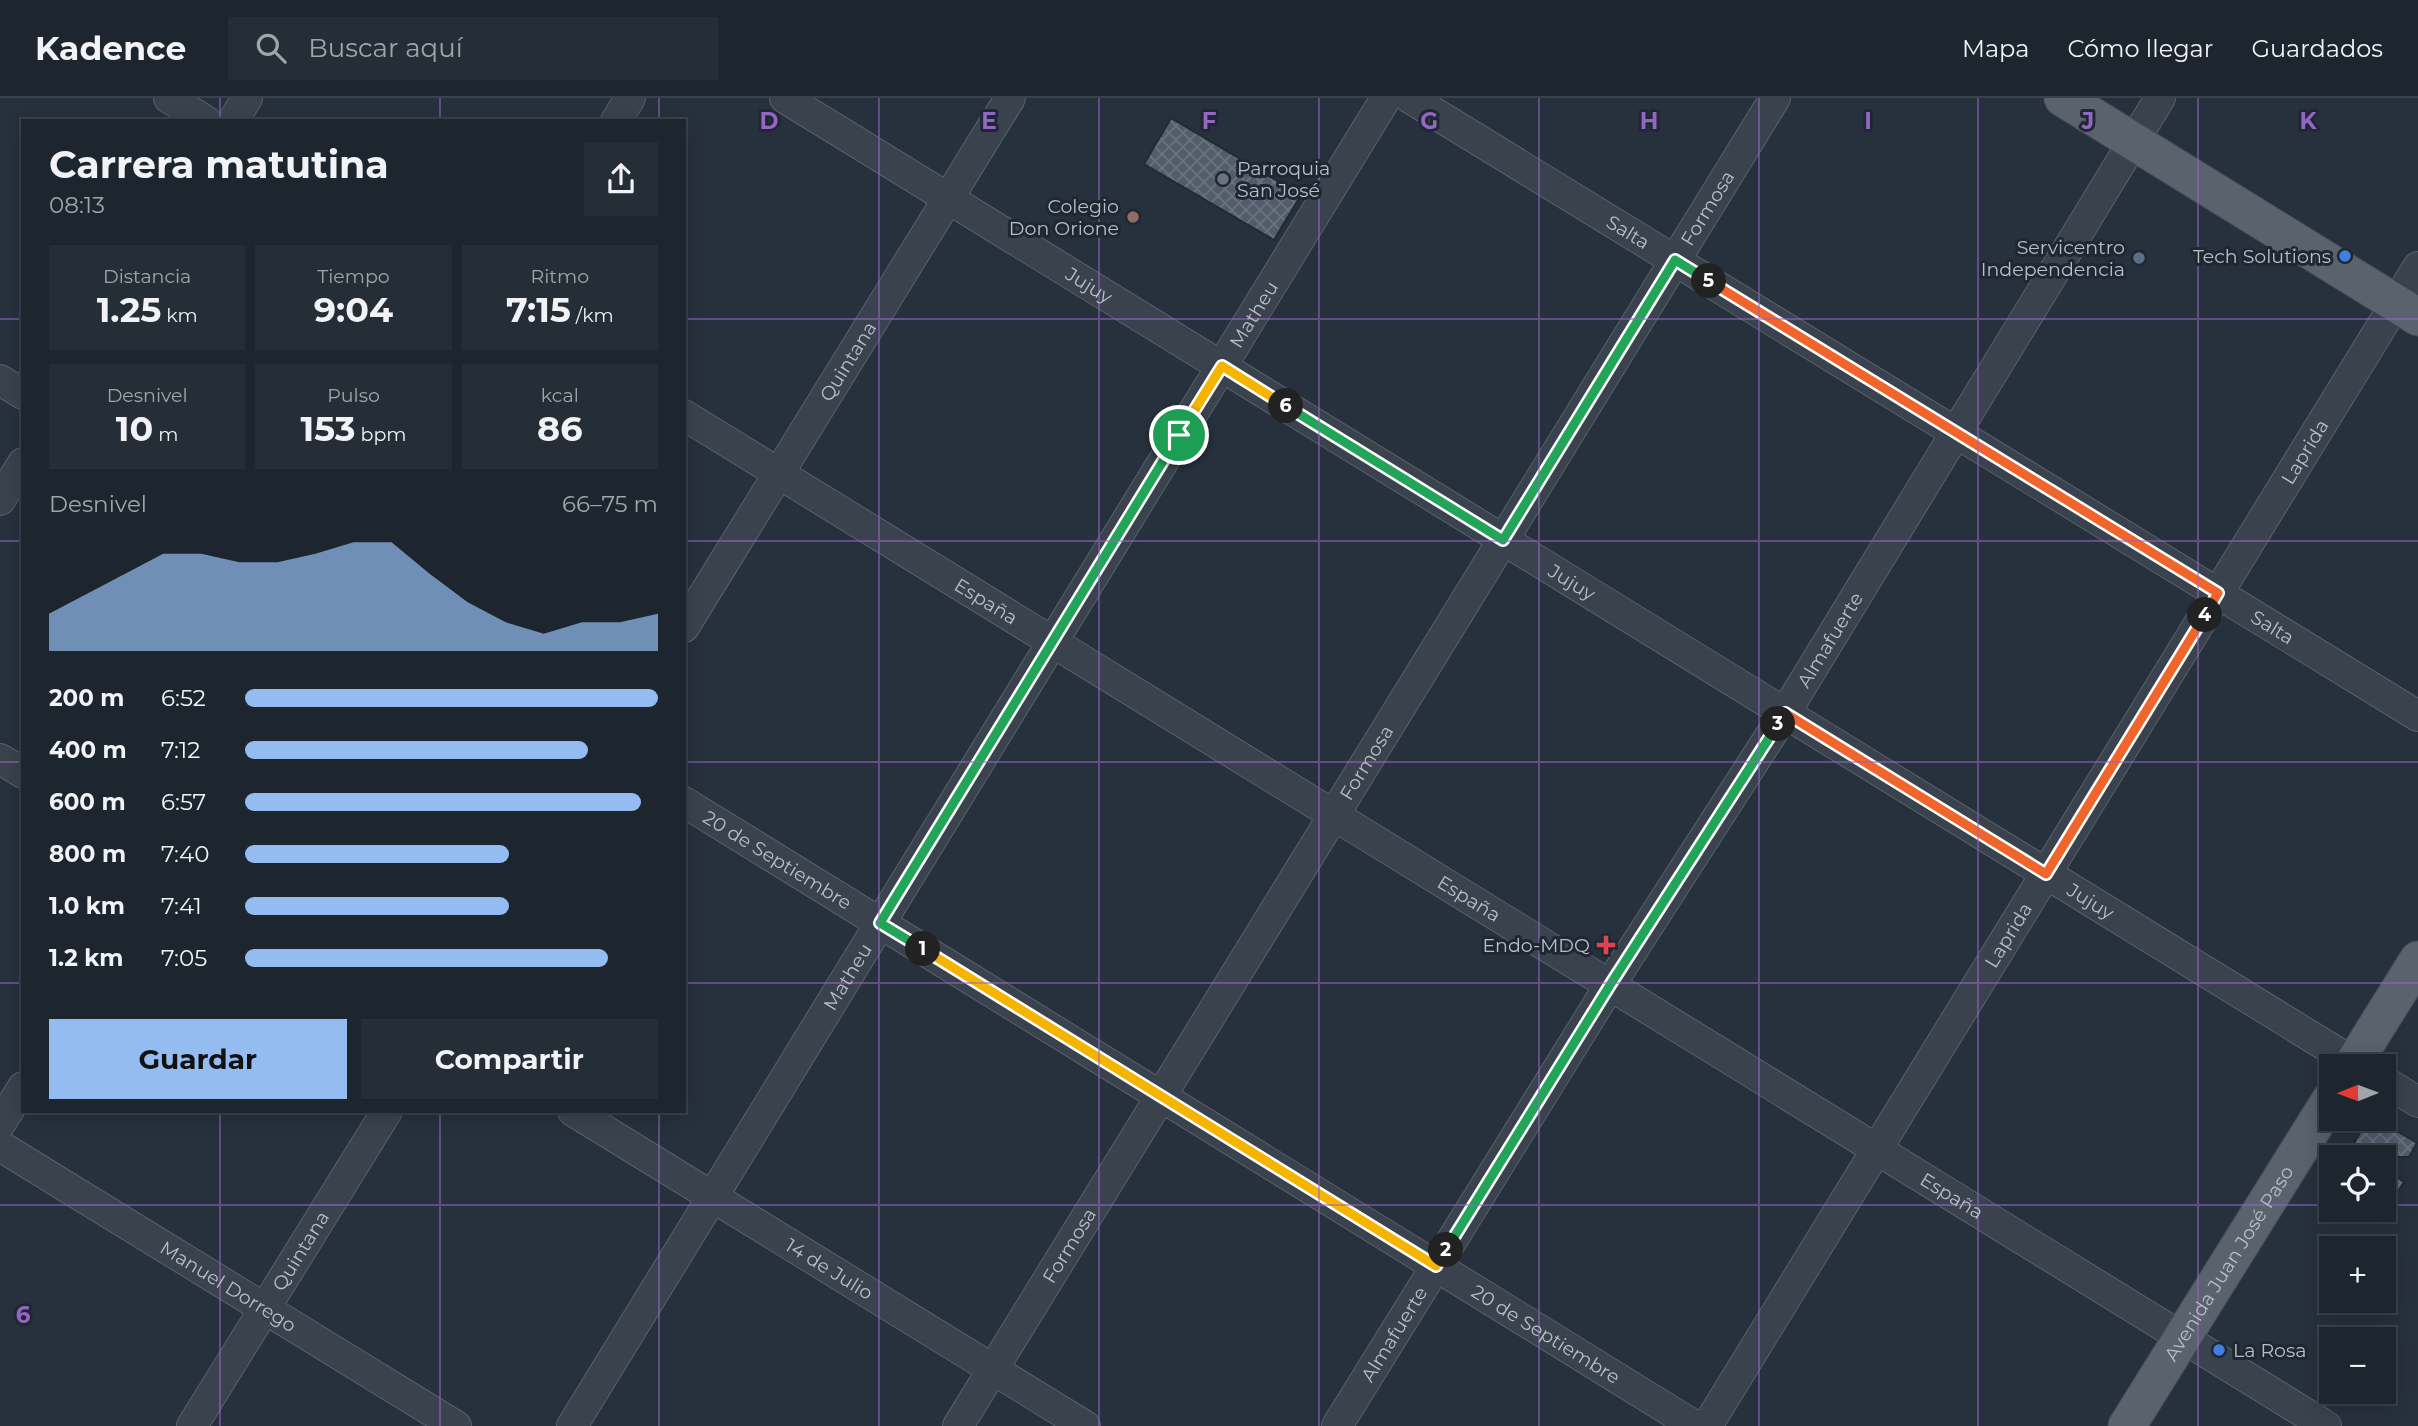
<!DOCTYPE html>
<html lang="es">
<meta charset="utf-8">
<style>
body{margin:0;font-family:Montserrat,sans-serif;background:#252d36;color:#f1f3f6;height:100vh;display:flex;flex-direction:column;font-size:26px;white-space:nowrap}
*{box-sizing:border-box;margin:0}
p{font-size:23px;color:#a0a5aa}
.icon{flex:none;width:38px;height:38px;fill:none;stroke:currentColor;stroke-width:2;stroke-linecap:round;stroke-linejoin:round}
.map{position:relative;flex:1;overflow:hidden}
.drawer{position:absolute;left:21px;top:21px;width:665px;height:994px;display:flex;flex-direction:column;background:#1d252e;border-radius:0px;box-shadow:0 4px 18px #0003,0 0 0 2px #3b424a}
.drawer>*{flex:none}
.needle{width:46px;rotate:269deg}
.buttons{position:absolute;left:2319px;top:956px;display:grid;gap:14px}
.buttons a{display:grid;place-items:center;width:77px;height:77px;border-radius:0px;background:#1d252e;box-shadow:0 4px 18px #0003,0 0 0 2px #3b424a;font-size:35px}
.pin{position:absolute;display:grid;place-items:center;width:60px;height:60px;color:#fff;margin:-30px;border:4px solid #fff;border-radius:50%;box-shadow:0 2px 7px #0007}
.km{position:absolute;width:35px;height:35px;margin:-18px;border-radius:50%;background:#222;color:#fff;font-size:19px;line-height:35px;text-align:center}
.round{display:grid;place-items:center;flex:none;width:74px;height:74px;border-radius:0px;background:#252d36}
.headline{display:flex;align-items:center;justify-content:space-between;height:119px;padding:0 28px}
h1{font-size:38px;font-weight:700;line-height:52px}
.stats{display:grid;grid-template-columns:repeat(3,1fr);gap:10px;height:119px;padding:7px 28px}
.stats div{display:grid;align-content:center;border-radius:0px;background:#252d36;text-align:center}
.stats b{font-size:35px;font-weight:700}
.stats small{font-size:19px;font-weight:400}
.stats p{font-size:19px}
.chart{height:196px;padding:14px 28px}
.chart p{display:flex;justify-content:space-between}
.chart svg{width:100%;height:126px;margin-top:7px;fill:#94bcf0;opacity:.7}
.cta{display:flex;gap:14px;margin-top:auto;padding:14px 28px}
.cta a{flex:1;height:80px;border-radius:0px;background:#94bcf0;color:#111;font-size:28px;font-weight:700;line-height:80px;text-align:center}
.cta a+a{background:#252d36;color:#f1f3f6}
ul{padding:0 28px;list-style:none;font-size:23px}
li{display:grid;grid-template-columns:112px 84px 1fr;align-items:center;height:52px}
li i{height:18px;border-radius:9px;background:#94bcf0}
header{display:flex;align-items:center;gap:42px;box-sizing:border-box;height:98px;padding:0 35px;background:#1d252e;border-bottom:2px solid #3b424a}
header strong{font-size:33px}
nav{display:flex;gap:38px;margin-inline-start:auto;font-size:24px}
.search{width:490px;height:63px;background:#252d36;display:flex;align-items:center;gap:18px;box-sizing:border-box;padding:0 24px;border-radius:0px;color:#a0a5aa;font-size:26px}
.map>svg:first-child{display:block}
</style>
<header>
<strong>Kadence</strong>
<div class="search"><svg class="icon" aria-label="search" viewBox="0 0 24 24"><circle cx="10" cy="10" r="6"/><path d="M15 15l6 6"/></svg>Buscar aquí</div>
<nav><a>Mapa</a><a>Cómo llegar</a><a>Guardados</a></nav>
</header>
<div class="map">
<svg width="2418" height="1328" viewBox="0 0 2418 1328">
<defs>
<pattern id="building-cross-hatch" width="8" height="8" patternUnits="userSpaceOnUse" patternTransform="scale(1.75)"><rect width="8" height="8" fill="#525c6b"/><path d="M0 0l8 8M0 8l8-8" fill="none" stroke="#69727f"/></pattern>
</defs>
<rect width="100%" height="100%" fill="#27313d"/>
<g fill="url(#building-cross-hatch)" stroke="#212a34" stroke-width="2">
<path d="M 1171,20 L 1301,97 L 1274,142 L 1144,66 Z"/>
<path d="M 2375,1020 L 2417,1045 L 2409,1059 L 2346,1059 L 2368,1021 Z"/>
<path d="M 2384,1071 L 2404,1084 L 2384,1117 Z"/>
</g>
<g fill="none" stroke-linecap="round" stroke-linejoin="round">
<defs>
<g id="minor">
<path d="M 169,0 L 206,23"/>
<path id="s1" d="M 785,0 L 2359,968"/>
<path id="s2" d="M 1410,0 L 2418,618"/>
<path d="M 233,23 L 247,0"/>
<path d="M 616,23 L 630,0"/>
<path d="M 0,282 L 23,296"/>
<path id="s3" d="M 684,317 L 2326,1328"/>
<path d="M 0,402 L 23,365"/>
<path id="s4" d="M 684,529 L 1010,0"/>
<path d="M 0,661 L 23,675"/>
<path id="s5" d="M 684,704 L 1695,1328"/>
<path d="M 2384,983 L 2418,1004"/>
<path id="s6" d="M 573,1013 L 1085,1328"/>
<path d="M 0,1026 L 23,989"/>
<path id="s7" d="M 0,1048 L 456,1328"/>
<path id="s8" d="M 192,1328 L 387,1013"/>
<path id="s9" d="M 572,1328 L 1386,0"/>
<path id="s10" d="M 958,1328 L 1775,0"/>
<path id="s11" d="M 1337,1328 L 1610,887 L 1785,615 L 2160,0"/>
<path id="s12" d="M 1707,1328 L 2418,169"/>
</g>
<g id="major">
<path d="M 2063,0 L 2418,219"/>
<path d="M 2352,968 L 2418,862"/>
<path id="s13" d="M 2127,1328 L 2331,1001"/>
</g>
</defs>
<use href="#minor" stroke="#58616b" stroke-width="32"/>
<use href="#major" stroke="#444c56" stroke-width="39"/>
<use href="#minor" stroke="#3a434d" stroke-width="30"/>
<use href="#major" stroke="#59626d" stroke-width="37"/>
</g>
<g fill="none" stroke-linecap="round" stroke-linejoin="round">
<defs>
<path id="split-1" d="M 923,851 L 880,825 L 1179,337"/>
<path id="split-2" d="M 923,851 L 1436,1168 L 1446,1152"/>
<path id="split-3" d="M 1446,1152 L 1610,887 L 1778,626"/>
<path id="split-4" d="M 1778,626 L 1785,615 L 2046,776 L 2205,517"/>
<path id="split-5" d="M 1709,183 L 2218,495 L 2205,517"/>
<path id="split-6" d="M 1286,308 L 1503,442 L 1675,162 L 1709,183"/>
<path id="split-7" d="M 1179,337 L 1222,268 L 1286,308"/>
</defs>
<use href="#split-1" stroke="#fff" stroke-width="14"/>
<use href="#split-2" stroke="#fff" stroke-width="14"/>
<use href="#split-3" stroke="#fff" stroke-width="14"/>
<use href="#split-4" stroke="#fff" stroke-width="14"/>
<use href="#split-5" stroke="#fff" stroke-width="14"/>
<use href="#split-6" stroke="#fff" stroke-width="14"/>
<use href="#split-7" stroke="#fff" stroke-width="14"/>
<use href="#split-1" stroke="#22a559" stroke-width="9"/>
<use href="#split-2" stroke="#f5b400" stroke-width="9"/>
<use href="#split-3" stroke="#22a559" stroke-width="9"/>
<use href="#split-4" stroke="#f0652b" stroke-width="9"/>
<use href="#split-5" stroke="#f0652b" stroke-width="9"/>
<use href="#split-6" stroke="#22a559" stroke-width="9"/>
<use href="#split-7" stroke="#f5b400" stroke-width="9"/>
</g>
<path fill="none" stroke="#9366c3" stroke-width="2" stroke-opacity="0.55" d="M 220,0 L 220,23M 440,0 L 440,23M 659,0 L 659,23M 879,0 L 879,1328M 1099,0 L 1099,1328M 1319,0 L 1319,1328M 1539,0 L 1539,1328M 1759,0 L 1759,1328M 1978,0 L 1978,1328M 2198,0 L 2198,1328M 0,221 L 23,221M 684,221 L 2418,221M 0,443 L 23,443M 684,443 L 2418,443M 0,664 L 23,664M 684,664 L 2418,664M 0,885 L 23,885M 684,885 L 2418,885M 220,1013 L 220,1328M 440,1013 L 440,1328M 659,1013 L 659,1328M 0,1107 L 2331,1107M 2384,1107 L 2418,1107"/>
<circle fill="#6b7280" stroke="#1f2832" stroke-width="2.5" cx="1223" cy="81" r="7"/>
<circle fill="#8d6e63" stroke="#1f2832" stroke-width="2.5" cx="1133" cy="119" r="7"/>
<g fill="#3f7fe0" stroke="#1f2832" stroke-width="2.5">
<circle cx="2345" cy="158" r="7"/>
<circle cx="2219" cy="1252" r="7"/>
</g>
<circle fill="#5c6f8a" stroke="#1f2832" stroke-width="2.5" cx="2139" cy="160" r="7"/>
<path fill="#e0444e" stroke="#1f2832" stroke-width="2.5" d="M1602.5 836.5h7v7h7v7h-7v7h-7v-7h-7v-7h7z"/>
<g text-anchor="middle" stroke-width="6" stroke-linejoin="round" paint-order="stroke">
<g font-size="19" fill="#b7bec8" stroke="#1f2832" text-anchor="end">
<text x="1237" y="77" text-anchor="start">Parroquia<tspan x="1237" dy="22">San José</tspan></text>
<text x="1119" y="115">Colegio<tspan x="1119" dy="22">Don Orione</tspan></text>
<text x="2125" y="156">Servicentro<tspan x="2125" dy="22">Independencia</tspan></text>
<text x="2331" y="165">Tech Solutions</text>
<text x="1590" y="854">Endo-MDQ</text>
<text x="2233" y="1259" text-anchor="start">La Rosa</text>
</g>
<g font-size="19" fill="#b7bec8" stroke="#1f2832">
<text dy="7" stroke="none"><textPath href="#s10" startOffset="1430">Formosa</textPath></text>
<text dy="7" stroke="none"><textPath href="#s2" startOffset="256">Salta</textPath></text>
<text dy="7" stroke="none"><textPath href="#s1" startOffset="357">Jujuy</textPath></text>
<text dy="7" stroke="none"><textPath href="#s9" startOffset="1304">Matheu</textPath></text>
<text dy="7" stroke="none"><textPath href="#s4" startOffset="312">Quintana</textPath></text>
<text dy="7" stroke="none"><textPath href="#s12" startOffset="1143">Laprida</textPath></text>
<text dy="7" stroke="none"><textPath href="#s1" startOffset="924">Jujuy</textPath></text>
<text dy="7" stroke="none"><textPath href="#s3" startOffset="355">España</textPath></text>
<text dy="7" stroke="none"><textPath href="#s2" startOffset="1012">Salta</textPath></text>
<text dy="7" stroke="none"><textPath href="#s11" startOffset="928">Almafuerte</textPath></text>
<text dy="7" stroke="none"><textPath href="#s10" startOffset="779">Formosa</textPath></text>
<text dy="7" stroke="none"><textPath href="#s5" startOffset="110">20 de Septiembre</textPath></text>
<text dy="7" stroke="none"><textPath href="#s3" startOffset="922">España</textPath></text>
<text dy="7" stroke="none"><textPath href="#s1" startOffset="1533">Jujuy</textPath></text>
<text dy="7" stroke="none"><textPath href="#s12" startOffset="576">Laprida</textPath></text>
<text dy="7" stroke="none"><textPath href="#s9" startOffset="527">Matheu</textPath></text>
<text dy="7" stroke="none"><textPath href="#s3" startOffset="1489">España</textPath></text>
<text dy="7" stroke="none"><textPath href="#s10" startOffset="212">Formosa</textPath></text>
<text dy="7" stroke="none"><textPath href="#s8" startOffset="206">Quintana</textPath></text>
<text dy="7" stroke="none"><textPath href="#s13" startOffset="192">Avenida Juan José Paso</textPath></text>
<text dy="7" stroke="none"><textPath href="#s6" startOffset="301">14 de Julio</textPath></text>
<text dy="7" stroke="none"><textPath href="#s7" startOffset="268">Manuel Dorrego</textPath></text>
<text dy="7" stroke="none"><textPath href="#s11" startOffset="108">Almafuerte</textPath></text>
<text dy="7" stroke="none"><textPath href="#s5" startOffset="1013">20 de Septiembre</textPath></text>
</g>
</g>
<g font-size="23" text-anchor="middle" font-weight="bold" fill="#9366c3" stroke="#1f2832" stroke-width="6" stroke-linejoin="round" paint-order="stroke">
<text x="769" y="31">D</text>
<text x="989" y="31">E</text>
<text x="1209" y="31">F</text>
<text x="1429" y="31">G</text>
<text x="1649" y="31">H</text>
<text x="1868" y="31">I</text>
<text x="2088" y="31">J</text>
<text x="2308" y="31">K</text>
<text x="23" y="1225">6</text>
</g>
</svg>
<div class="buttons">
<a><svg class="needle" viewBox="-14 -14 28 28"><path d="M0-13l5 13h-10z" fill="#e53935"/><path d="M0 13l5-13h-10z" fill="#a0a5aa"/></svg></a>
<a><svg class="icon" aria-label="locate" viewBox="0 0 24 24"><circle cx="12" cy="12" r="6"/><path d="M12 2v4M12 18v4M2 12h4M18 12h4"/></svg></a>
<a>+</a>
<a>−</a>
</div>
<div class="pin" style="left:1179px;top:337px;background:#1e9e55"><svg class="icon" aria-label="arrive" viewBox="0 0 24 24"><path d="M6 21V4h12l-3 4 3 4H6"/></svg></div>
<b class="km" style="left:923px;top:851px">1</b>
<b class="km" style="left:1446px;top:1152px">2</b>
<b class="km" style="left:1778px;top:626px">3</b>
<b class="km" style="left:2205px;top:517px">4</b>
<b class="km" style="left:1709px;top:183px">5</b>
<b class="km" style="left:1286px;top:308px">6</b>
<section class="drawer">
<div class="headline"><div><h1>Carrera matutina</h1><p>08:13</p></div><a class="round"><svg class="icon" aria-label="share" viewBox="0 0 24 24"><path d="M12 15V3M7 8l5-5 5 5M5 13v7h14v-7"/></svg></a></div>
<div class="stats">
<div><p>Distancia</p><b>1.25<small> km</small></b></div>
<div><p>Tiempo</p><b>9:04</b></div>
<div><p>Ritmo</p><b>7:15<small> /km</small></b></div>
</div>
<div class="stats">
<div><p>Desnivel</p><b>10<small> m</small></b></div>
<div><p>Pulso</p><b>153<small> bpm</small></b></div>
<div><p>kcal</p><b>86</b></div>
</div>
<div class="chart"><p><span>Desnivel</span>66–75 m</p>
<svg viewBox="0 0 160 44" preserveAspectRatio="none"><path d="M0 44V31L10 24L20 17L30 10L40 10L50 13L60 13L70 10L80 6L90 6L100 17L110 27L120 34L130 38L140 34L150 34L160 31V44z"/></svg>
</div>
<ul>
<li><b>200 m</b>6:52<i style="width:100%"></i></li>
<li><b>400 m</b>7:12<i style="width:83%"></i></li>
<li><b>600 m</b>6:57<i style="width:96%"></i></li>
<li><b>800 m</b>7:40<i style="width:64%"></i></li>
<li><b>1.0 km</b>7:41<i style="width:64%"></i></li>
<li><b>1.2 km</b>7:05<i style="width:88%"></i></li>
</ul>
<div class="cta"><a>Guardar</a><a>Compartir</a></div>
</section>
</div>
